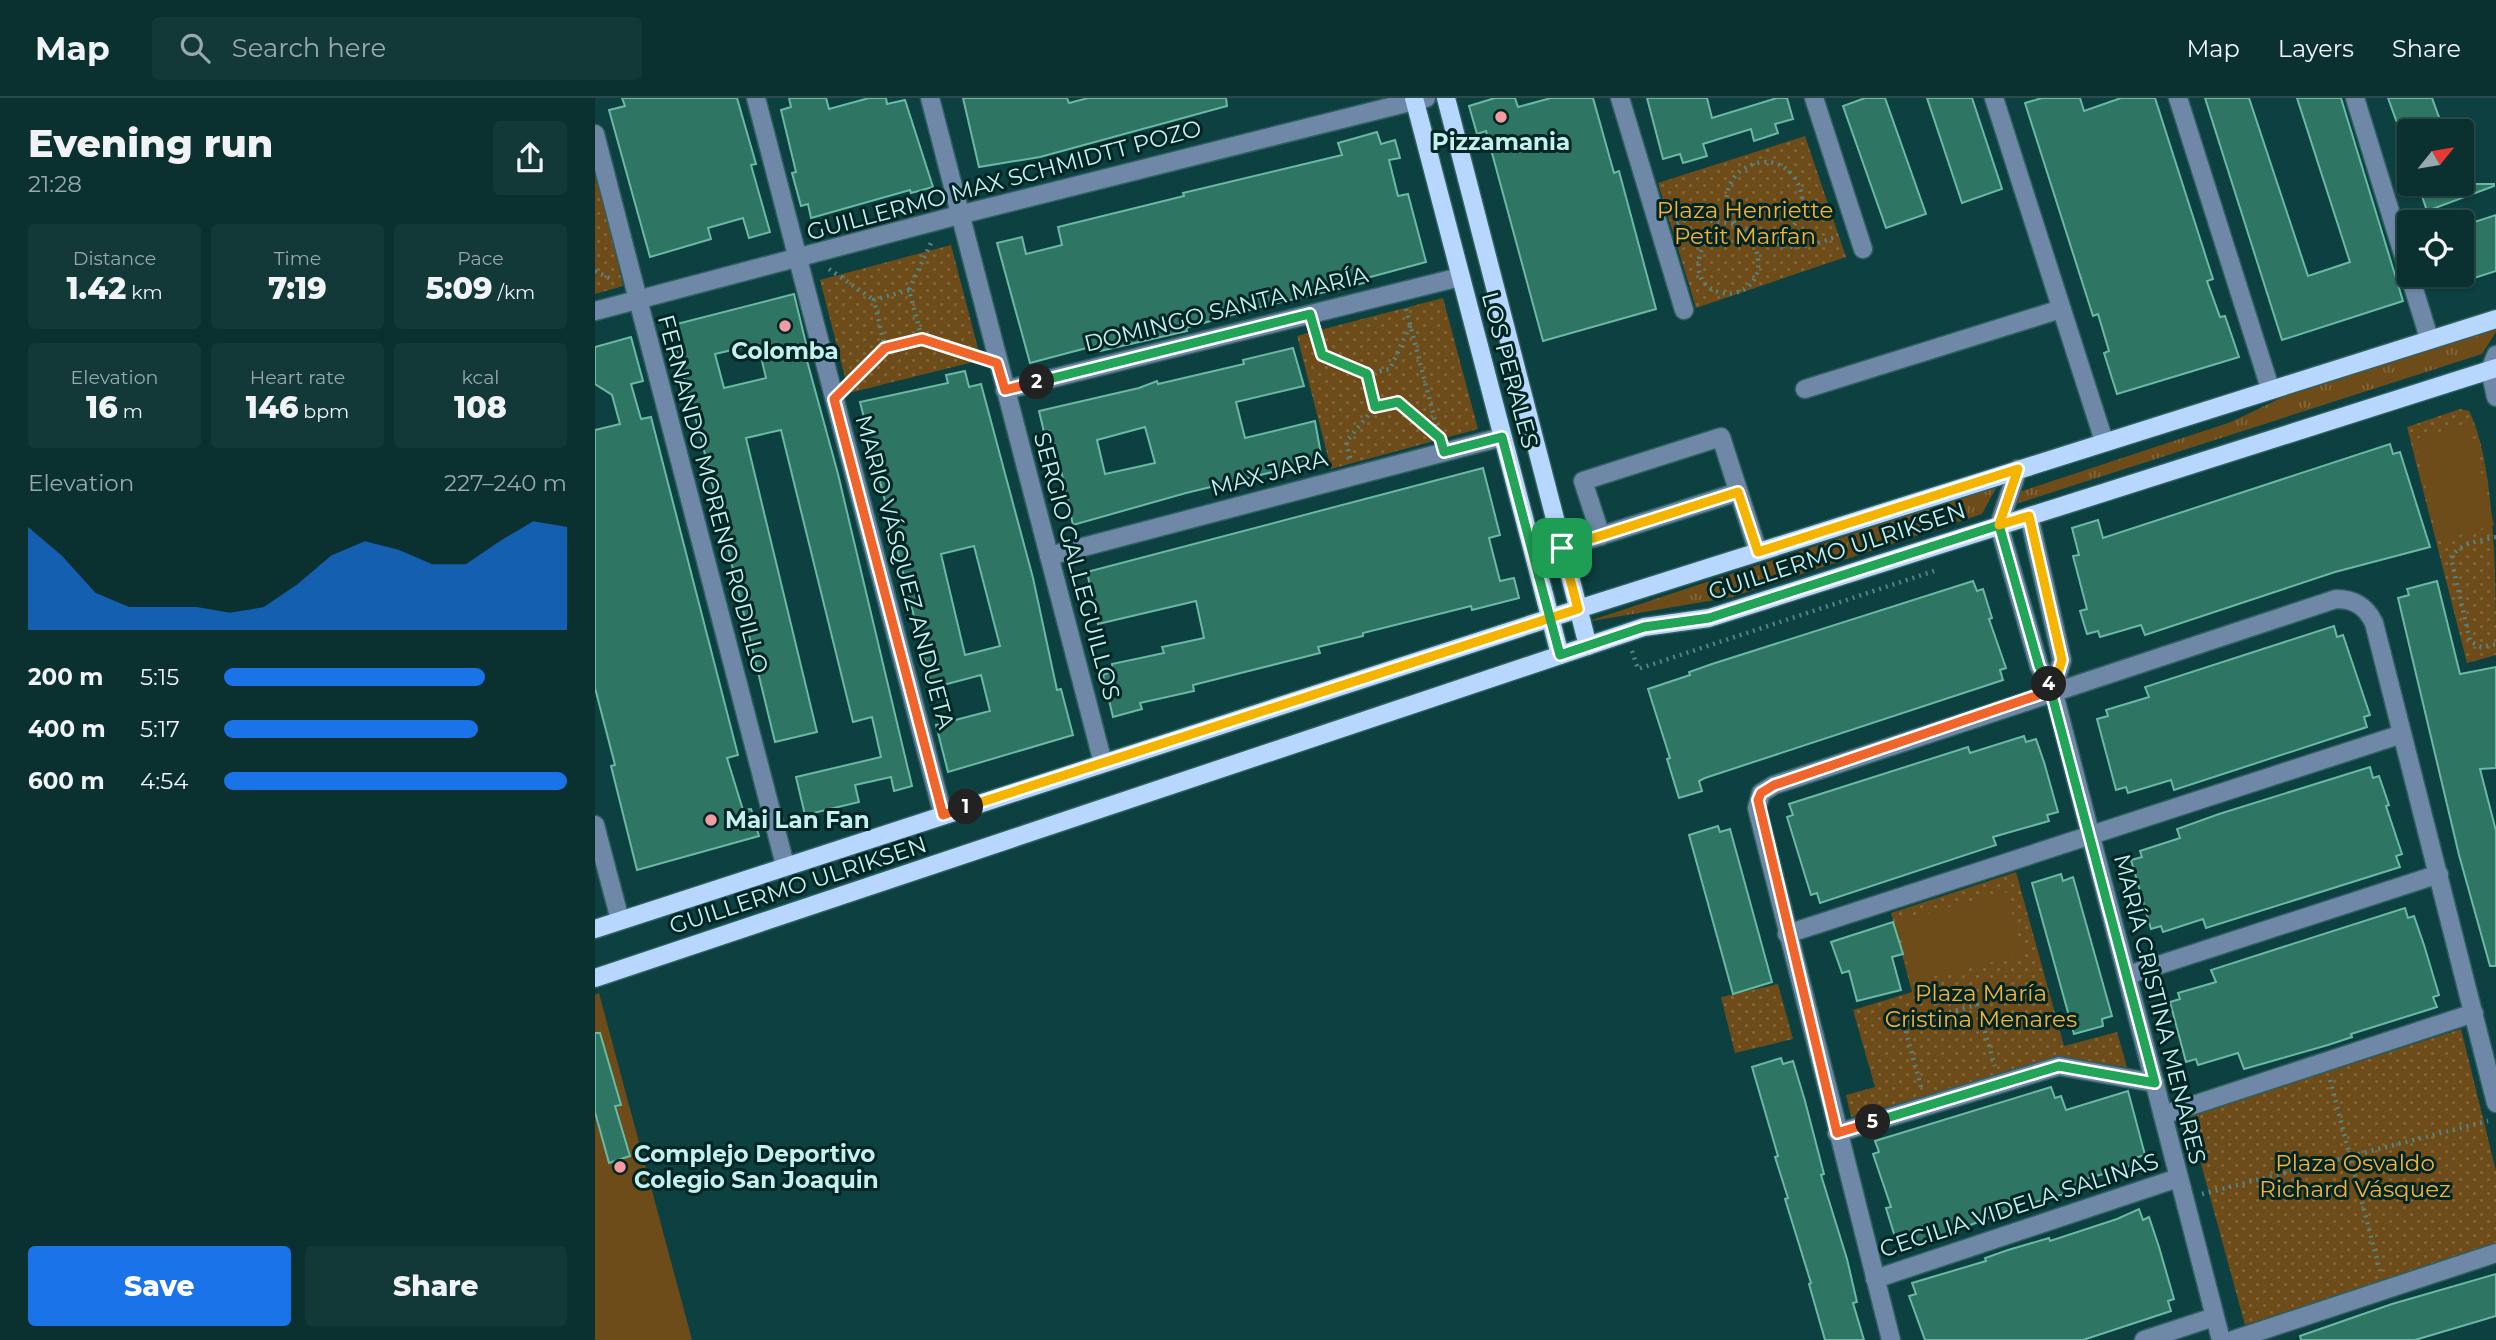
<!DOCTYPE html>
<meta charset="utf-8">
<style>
body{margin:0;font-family:Montserrat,sans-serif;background:#133838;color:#f1f3f6;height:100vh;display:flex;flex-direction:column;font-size:26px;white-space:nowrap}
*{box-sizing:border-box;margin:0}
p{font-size:23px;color:#99a9ab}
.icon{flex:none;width:38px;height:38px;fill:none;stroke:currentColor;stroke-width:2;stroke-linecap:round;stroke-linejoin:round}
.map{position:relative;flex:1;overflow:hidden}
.drawer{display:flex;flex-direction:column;background:#0a3030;width:595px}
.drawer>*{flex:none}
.needle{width:46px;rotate:60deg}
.buttons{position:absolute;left:1802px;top:21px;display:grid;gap:14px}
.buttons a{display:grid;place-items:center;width:77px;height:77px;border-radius:7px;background:#0a3030;box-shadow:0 2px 5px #0004,0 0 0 2px #2a4b4c;font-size:35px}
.pin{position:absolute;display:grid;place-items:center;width:60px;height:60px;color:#fff;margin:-30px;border-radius:14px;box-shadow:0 4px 10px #0006}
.km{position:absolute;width:35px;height:35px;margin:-18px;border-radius:50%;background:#222;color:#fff;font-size:19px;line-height:35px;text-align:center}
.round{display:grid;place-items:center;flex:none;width:74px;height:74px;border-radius:7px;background:#133838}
.headline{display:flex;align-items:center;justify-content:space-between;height:119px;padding:0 28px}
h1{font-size:38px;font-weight:800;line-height:52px}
.figures{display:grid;grid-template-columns:repeat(3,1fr);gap:10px;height:119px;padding:7px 28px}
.figures div{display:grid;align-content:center;border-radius:7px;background:#133838;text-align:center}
.figures b{font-size:30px;font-weight:800}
.figures small{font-size:19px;font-weight:400}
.figures p{font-size:19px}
.chart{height:196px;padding:14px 28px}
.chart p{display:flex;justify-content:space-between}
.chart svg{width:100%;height:126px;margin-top:7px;fill:#1a73e8;opacity:.7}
.action{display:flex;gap:14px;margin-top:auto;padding:14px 28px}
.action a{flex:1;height:80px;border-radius:7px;background:#1a73e8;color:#fff;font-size:28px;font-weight:800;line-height:80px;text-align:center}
.action a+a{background:#133838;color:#f1f3f6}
ul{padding:0 28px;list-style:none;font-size:23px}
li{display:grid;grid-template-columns:112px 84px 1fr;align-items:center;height:52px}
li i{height:18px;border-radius:9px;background:#1a73e8}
header{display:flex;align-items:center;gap:42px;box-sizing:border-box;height:98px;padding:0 35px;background:#0a3030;border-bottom:2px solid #2a4b4c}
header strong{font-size:33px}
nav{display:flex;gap:38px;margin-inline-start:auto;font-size:24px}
.search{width:490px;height:63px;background:#133838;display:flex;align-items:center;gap:18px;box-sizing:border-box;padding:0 24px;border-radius:7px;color:#99a9ab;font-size:26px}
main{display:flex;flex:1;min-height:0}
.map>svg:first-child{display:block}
</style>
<header>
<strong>Map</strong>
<div class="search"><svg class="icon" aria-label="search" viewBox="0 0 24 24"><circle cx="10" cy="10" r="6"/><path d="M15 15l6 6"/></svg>Search here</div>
<nav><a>Map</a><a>Layers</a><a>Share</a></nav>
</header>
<main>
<section class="drawer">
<div class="headline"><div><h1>Evening run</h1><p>21:28</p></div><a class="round"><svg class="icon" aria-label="share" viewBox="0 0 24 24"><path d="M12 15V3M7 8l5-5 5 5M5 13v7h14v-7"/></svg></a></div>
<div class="figures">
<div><p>Distance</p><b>1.42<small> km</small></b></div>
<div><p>Time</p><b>7:19</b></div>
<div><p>Pace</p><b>5:09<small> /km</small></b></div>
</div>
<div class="figures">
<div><p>Elevation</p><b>16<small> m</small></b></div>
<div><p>Heart rate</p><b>146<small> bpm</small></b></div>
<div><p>kcal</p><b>108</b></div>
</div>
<div class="chart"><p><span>Elevation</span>227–240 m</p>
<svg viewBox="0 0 160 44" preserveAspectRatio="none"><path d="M0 44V8L10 18L20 31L30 36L40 36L50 36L60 38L70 36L80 28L90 18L100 13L110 16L120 21L130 21L140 13L150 6L160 8V44z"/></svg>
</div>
<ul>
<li><b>200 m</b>5:15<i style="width:76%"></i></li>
<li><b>400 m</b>5:17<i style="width:74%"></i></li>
<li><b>600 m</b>4:54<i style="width:100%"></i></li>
</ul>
<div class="action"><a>Save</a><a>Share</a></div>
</section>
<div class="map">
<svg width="1901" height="1242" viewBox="0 0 1901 1242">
<defs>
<pattern id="grass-tufts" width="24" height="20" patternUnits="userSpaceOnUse" patternTransform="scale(1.75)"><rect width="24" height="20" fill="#6d4c19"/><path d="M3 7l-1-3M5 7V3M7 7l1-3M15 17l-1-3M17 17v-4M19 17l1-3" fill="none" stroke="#80663b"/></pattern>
<pattern id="park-dots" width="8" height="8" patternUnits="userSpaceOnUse" patternTransform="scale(1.75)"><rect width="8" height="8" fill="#6d4c19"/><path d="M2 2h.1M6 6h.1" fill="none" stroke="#80663b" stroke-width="1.8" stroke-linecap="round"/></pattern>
</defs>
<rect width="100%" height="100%" fill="#0d4040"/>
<g fill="url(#grass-tufts)">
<path d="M 1901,227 L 1901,234 L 1887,256 L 1421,406 L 1420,403 L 1424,394 L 1636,324 L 1690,298 Z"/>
<path d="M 1402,388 L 1387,416 L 1137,499 L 991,524 Z"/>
</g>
<g fill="url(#park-dots)">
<path d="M 1210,38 L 1251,159 L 1101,210 L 1063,85 Z"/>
<path d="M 0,64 L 28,188 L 0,196 Z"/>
<path d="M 356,147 L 386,262 L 254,295 L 225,182 Z"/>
<path d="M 848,200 L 883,331 L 736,371 L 702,238 Z"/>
<path d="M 1865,311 L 1874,313 C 1901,366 1901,492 1901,557 L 1872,565 L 1812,329 Z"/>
<path d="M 1421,774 L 1469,948 L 1522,934 L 1532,969 L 1461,961 L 1256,1019 L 1251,997 L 1280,989 L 1258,912 L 1317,894 L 1296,815 Z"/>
<path d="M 1183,886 L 1198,941 L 1140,955 L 1126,899 Z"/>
<path d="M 1866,931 L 1901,1073 L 1901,1146 L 1650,1227 L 1593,1018 Z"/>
</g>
<g fill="#6d4c19">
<path d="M 1874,326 L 1899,427 L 1843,443 L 1820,341 Z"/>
<path d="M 1411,794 L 1428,856 L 1317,884 L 1302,823 Z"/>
<path d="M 4,895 L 97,1242 L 0,1242 L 0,897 Z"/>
</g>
<g fill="#2f7564" stroke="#69b9a4" stroke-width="2" fill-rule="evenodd">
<path d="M 27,0 L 142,0 L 161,66 L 156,67 L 175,134 L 154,140 L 148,120 L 113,130 L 116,141 L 55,159 L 14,12 L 30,8 Z"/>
<path d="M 194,0 L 231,0 L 234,11 L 274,0 L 291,0 L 292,6 L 310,2 L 338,89 L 316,95 L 315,92 L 216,120 L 213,106 L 206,108 L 197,75 L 201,74 L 186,12 L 196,9 Z"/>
<path d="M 368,0 L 472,0 L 474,5 L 493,0 L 631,0 L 632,8 L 445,59 L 384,69 Z"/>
<path d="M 900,0 L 920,0 L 923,9 L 956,0 L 998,0 L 1019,75 L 1024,73 L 1061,211 L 948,243 L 891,33 L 882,36 L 874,8 Z"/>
<path d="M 1052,0 L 1112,0 L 1117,20 L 1182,0 L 1192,0 L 1198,21 L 1180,26 L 1183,35 L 1159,43 L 1156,31 L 1108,46 L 1112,58 L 1088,65 L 1085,56 L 1068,61 Z"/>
<path d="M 1270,0 L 1290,0 L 1331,116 L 1291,130 L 1248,8 Z"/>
<path d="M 1332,0 L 1377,0 L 1407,91 L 1367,105 Z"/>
<path d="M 1447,0 L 1485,0 L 1489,13 L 1526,0 L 1560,0 L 1618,181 L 1612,183 L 1625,219 L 1630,218 L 1644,259 L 1522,296 L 1509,255 L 1514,253 L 1503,216 L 1498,218 L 1430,5 Z"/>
<path d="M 1610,0 L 1654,0 L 1713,178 L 1755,164 L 1702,0 L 1746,0 L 1808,203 L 1687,242 Z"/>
<path d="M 1793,0 L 1837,0 L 1849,33 L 1805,33 Z"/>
<path d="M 782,34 L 786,46 L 800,42 L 805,60 L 794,62 L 803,98 L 813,96 L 831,164 L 768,181 L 769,185 L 665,209 L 591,230 L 592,233 L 505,253 L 503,247 L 435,265 L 402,145 L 427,139 L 431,156 L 467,147 L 463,129 L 589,98 L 588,95 L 747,57 L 743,45 Z"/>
<path d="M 1841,86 L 1899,86 L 1899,88 L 1832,113 L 1825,92 Z"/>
<path d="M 1901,117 L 1901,173 L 1867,184 L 1867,128 Z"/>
<path d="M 199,196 L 214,258 L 211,259 L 243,376 L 317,688 L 299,693 L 296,679 L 260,687 L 264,704 L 210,717 L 201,679 L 286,659 L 277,619 L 258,624 L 186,332 L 151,340 L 222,634 L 180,644 L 106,340 L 74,228 ZM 163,246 L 171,280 L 129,290 L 120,256 Z"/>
<path d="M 36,239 L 48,283 L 36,286 L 46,321 L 56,319 L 143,657 L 132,660 L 148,712 L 156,711 L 164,738 L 42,772 L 16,668 L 20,667 L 0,590 L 0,332 L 25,326 L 17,297 L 0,286 L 0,249 Z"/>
<path d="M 698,250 L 709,288 L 641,304 L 650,340 L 720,323 L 727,362 L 591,395 L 478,427 L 464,363 L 462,363 L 454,333 L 449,334 L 444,313 L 544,290 L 562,283 L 563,286 L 649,266 L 648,262 ZM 550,329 L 560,365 L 510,376 L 502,342 Z"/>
<path d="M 370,273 L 374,289 L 386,286 L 438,480 L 462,592 L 466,591 L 478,637 L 353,674 L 341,627 L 395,613 L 386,577 L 337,590 L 265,304 L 353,285 L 351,277 ZM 379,448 L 405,548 L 370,557 L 346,456 Z"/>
<path d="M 1795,346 L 1798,356 L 1805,354 L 1835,449 L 1740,474 L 1550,537 L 1546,527 L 1505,539 L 1503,533 L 1492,536 L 1485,513 L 1492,511 L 1478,458 L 1484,457 L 1477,430 L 1503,422 L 1508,440 Z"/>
<path d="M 888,370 L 905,437 L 894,440 L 905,483 L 919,480 L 924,500 L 877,512 L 876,508 L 768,535 L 768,538 L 723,549 L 725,555 L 598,587 L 599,593 L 545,605 L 547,611 L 518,619 L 508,577 L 518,573 L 517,566 L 569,555 L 567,549 L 609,540 L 601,503 L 503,526 L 492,474 Z"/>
<path d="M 1378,483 L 1382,493 L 1388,491 L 1397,520 L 1394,521 L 1411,570 L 1405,572 L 1408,582 L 1110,680 L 1104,683 L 1107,693 L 1084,700 L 1072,661 L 1075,660 L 1053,591 L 1095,577 L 1094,574 L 1117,566 Z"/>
<path d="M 1842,483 L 1865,576 L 1901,569 L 1901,670 L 1885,671 L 1901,733 L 1901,868 L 1895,868 L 1864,757 L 1803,500 L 1814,497 L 1812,491 Z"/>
<path d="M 1739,528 L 1742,539 L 1748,537 L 1775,617 L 1769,619 L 1772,629 L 1579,692 L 1576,682 L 1533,695 L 1531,689 L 1521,692 L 1502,621 L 1513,618 L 1511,612 L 1554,599 L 1550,589 Z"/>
<path d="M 1429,638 L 1431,644 L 1441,641 L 1449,664 L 1463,714 L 1452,717 L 1454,723 L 1398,739 L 1401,747 L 1225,805 L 1222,795 L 1216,797 L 1192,719 L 1198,717 L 1194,706 L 1373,649 L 1375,655 Z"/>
<path d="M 1775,669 L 1778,680 L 1784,678 L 1794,707 L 1791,708 L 1807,756 L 1801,758 L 1805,769 L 1611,830 L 1608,821 L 1568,834 L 1566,828 L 1556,831 L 1536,762 L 1547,759 L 1545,753 L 1585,740 L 1582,731 L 1624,716 Z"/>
<path d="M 1123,728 L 1125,734 L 1135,731 L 1177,884 L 1138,896 L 1094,737 Z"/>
<path d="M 1466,776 L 1468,783 L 1478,779 L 1517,918 L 1507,921 L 1508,928 L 1479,936 L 1437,785 Z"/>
<path d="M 1810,810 L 1813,820 L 1819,818 L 1829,847 L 1844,897 L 1838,899 L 1842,909 L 1756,936 L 1757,939 L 1733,947 L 1649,971 L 1643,955 L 1603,967 L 1601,961 L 1591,964 L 1575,904 L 1585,901 L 1583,895 L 1621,884 L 1616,872 Z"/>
<path d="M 1298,824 L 1308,856 L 1297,859 L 1306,892 L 1262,903 L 1254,873 L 1247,875 L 1236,844 Z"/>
<path d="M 0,935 L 5,935 L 26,1007 L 20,1008 L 35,1058 L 14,1065 L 0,1014 Z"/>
<path d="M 1186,960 L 1188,966 L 1198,963 L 1210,1003 L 1229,1076 L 1226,1077 L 1252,1161 L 1262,1204 L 1258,1205 L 1269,1242 L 1230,1242 L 1214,1186 L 1216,1185 L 1190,1101 L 1193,1100 L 1180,1059 L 1183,1058 L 1157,969 Z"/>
<path d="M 1456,989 L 1460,1000 L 1466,998 L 1471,1012 L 1533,993 L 1550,1057 L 1540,1060 L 1542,1066 L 1488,1082 L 1491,1090 L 1425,1108 L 1344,1139 L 1310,1148 L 1306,1137 L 1300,1139 L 1291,1110 L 1296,1109 L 1278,1056 L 1284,1054 L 1280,1043 Z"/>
<path d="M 1544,1111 L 1548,1122 L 1554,1119 L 1564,1149 L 1579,1201 L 1573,1203 L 1576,1213 L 1488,1242 L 1330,1242 L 1314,1198 L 1321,1196 L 1317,1185 L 1391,1163 L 1390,1160 L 1413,1152 L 1454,1140 L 1455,1143 L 1522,1121 Z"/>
<path d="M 1901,1176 L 1901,1218 L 1820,1242 L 1706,1242 L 1705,1238 L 1797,1206 Z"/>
</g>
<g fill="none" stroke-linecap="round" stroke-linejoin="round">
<defs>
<g id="minor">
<path d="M 161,0 L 348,717"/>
<path d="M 335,0 L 508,665"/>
<path d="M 1025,0 L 1089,212"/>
<path d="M 1219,0 L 1268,151"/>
<path d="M 1399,0 L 1509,343"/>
<path d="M 1583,0 L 1675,290"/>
<path d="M 1760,0 L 1834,240"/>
<path d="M 0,36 L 190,767"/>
<path d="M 0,213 L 364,117 L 831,0"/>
<path d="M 1901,257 L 1895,272 L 1901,299"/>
<path d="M 1210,291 L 1466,211"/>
<path d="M 410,292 L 865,179"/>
<path d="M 1423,371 L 1404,427 L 1444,568 L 1458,592 L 1626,1242"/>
<path d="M 1434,418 L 1467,562 L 1458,592"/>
<path d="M 1006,438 L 988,383 L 1126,339 L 1163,454"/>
<path d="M 967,450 L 1143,394"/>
<path d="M 454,458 L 907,339"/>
<path d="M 0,727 L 25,822"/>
<path d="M 1192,836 L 1807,636"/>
<path d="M 1533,877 L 1844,776"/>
<path d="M 1568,1017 L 1879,915"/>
<path d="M 1242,1035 L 1464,968 L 1560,985"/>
<path d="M 1280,1181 L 1583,1080"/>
<path d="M 1296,1242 L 1162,710 L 1166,695 L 1179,687 L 1741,501 C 1759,501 1771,508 1779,525 L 1901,1005"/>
<path d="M 1549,1242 L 1619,1219"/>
<path d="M 1638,1242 L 1901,1155"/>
</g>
<g id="major">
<path d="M 819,0 L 965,557"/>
<path d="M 851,0 L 993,548"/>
<path d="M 0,831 L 983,511 L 1901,221"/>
<path d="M 0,880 L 1049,529 L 1114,520 L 1901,270"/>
</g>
</defs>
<use href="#minor" stroke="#2e6060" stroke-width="21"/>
<use href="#major" stroke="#2e6060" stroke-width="21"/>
<g stroke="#548483" stroke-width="4.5" stroke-dasharray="2 5" stroke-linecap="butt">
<path d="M 1082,126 L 1094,120 L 1141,126"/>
<path d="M 1133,134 L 1154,134 C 1194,210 1090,213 1105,157 C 1108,143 1120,136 1133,134 Z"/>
<path d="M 1176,142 C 1237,122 1198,38 1147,72 C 1130,83 1125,113 1142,127 C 1153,136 1178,146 1191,148 C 1210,151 1226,144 1243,138"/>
<path d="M 234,171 L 279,202"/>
<path d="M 0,173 L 18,182"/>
<path d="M 314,192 L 279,202 L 290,250 L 327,241 L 314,192 L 336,145"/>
<path d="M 811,211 L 844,338"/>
<path d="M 815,228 L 795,271 L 772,276 L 780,309 L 803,304 L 840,336"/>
<path d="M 720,234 L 727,257 L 772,276"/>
<path d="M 327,241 L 383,259"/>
<path d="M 256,284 L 290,250"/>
<path d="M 755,360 L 751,344 L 780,309"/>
<path d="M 1901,439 C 1885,443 1864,445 1856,460 L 1875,543 L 1886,549 L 1901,546"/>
<path d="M 1037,553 L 1043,571 L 1339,473"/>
<path d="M 1735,982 L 1785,1173"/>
<path d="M 1326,989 L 1309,926 L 1382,907 L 1400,968"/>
<path d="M 1607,1096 L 1893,1023"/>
</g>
<use href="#minor" stroke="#6f88a8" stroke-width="18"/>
<use href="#major" stroke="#b8d7fe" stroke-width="18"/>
</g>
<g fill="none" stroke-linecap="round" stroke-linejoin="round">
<defs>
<path id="split-1" d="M 371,709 L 983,511 L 967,450"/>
<path id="split-2" d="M 371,709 L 348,717 L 239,301 L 290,250 L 327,241 L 402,265 L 410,292 L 442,284"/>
<path id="split-3" d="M 442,284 L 715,216 L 727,257 L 772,276 L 780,309 L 803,304 L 845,340 L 849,354 L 907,339 L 944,479"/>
<path id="split-4" d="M 944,479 L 965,557 L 1049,529 L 1114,520 L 1404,427 L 1444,568 L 1454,586"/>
<path id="split-5" d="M 1278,1024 L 1464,968 L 1560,985 L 1454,586"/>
<path id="split-6" d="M 1278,1024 L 1242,1035 L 1163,702 L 1166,695 L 1179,687 L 1458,592 L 1460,585"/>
<path id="split-7" d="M 967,450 L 1143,394 L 1163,454 L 1423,371 L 1404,427 L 1434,418 L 1467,562 L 1460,585"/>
</defs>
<use href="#split-1" stroke="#fff" stroke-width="14"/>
<use href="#split-2" stroke="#fff" stroke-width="14"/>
<use href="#split-3" stroke="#fff" stroke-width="14"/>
<use href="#split-4" stroke="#fff" stroke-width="14"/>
<use href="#split-5" stroke="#fff" stroke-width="14"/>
<use href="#split-6" stroke="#fff" stroke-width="14"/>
<use href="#split-7" stroke="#fff" stroke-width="14"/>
<use href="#split-1" stroke="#f5b400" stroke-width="9"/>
<use href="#split-2" stroke="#f0652b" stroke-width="9"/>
<use href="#split-3" stroke="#22a559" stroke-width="9"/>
<use href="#split-4" stroke="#22a559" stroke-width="9"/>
<use href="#split-5" stroke="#22a559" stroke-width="9"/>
<use href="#split-6" stroke="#f0652b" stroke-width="9"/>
<use href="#split-7" stroke="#f5b400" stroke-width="9"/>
</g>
<g fill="#f49aa1" stroke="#002525" stroke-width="2.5">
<circle cx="906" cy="19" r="7"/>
<circle cx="190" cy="228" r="7"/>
<circle cx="116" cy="722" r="7"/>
<circle cx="25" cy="1069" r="7"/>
</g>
<g text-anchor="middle" stroke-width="6" stroke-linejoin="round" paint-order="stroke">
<g font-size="23" font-weight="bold" fill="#c6f0ef" stroke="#002525">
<text x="906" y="52">Pizzamania</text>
<text x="190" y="261">Colomba</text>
<text x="130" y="730" text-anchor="start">Mai Lan Fan</text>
<text x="39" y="1064" text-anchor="start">Complejo Deportivo<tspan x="39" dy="26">Colegio San Joaquin</tspan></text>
</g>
<g font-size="23" fill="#c6f0ef" stroke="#002525">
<text transform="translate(409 82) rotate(-15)" y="8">GUILLERMO MAX SCHMIDTT POZO</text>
<text transform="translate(631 211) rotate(-14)" y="8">DOMINGO SANTA MARÍA</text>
<text transform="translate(915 272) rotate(75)" y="8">LOS PERALES</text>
<text transform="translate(674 375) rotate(-15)" y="8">MAX JARA</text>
<text transform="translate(118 396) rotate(75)" y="8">FERNANDO MORENO RODILLO</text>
<text transform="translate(1242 453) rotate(-18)" y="8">GUILLERMO ULRIKSEN</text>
<text transform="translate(482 468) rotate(75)" y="8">SERGIO GALLEGUILLOS</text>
<text transform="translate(310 474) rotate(75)" y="8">MARIO VÁSQUEZ ANDUETA</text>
<text transform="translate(203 787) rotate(-18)" y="8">GUILLERMO ULRIKSEN</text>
<text transform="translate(1565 911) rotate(76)" y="8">MARÍA CRISTINA MENARES</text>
<text transform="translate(1424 1107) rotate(-18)" y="8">CECILIA VIDELA SALINAS</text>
</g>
<g font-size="23" fill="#fab034" stroke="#002525">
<text x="1150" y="120">Plaza Henriette<tspan x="1150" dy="26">Petit Marfan</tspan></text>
<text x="1386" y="903">Plaza María<tspan x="1386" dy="26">Cristina Menares</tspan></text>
<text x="1760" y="1073">Plaza Osvaldo<tspan x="1760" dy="26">Richard Vásquez</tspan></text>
</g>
</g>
</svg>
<div class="buttons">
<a><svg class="needle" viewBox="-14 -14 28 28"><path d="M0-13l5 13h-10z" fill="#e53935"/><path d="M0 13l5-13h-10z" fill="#99a9ab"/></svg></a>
<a><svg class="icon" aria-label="locate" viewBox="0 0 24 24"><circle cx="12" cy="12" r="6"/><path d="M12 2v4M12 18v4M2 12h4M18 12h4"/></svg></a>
</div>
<div class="pin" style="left:967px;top:450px;background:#1e9e55"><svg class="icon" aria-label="arrive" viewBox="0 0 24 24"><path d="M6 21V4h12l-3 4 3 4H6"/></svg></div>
<b class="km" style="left:371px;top:709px">1</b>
<b class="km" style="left:442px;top:284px">2</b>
<b class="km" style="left:1454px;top:586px">4</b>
<b class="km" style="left:1278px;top:1024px">5</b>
</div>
</main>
